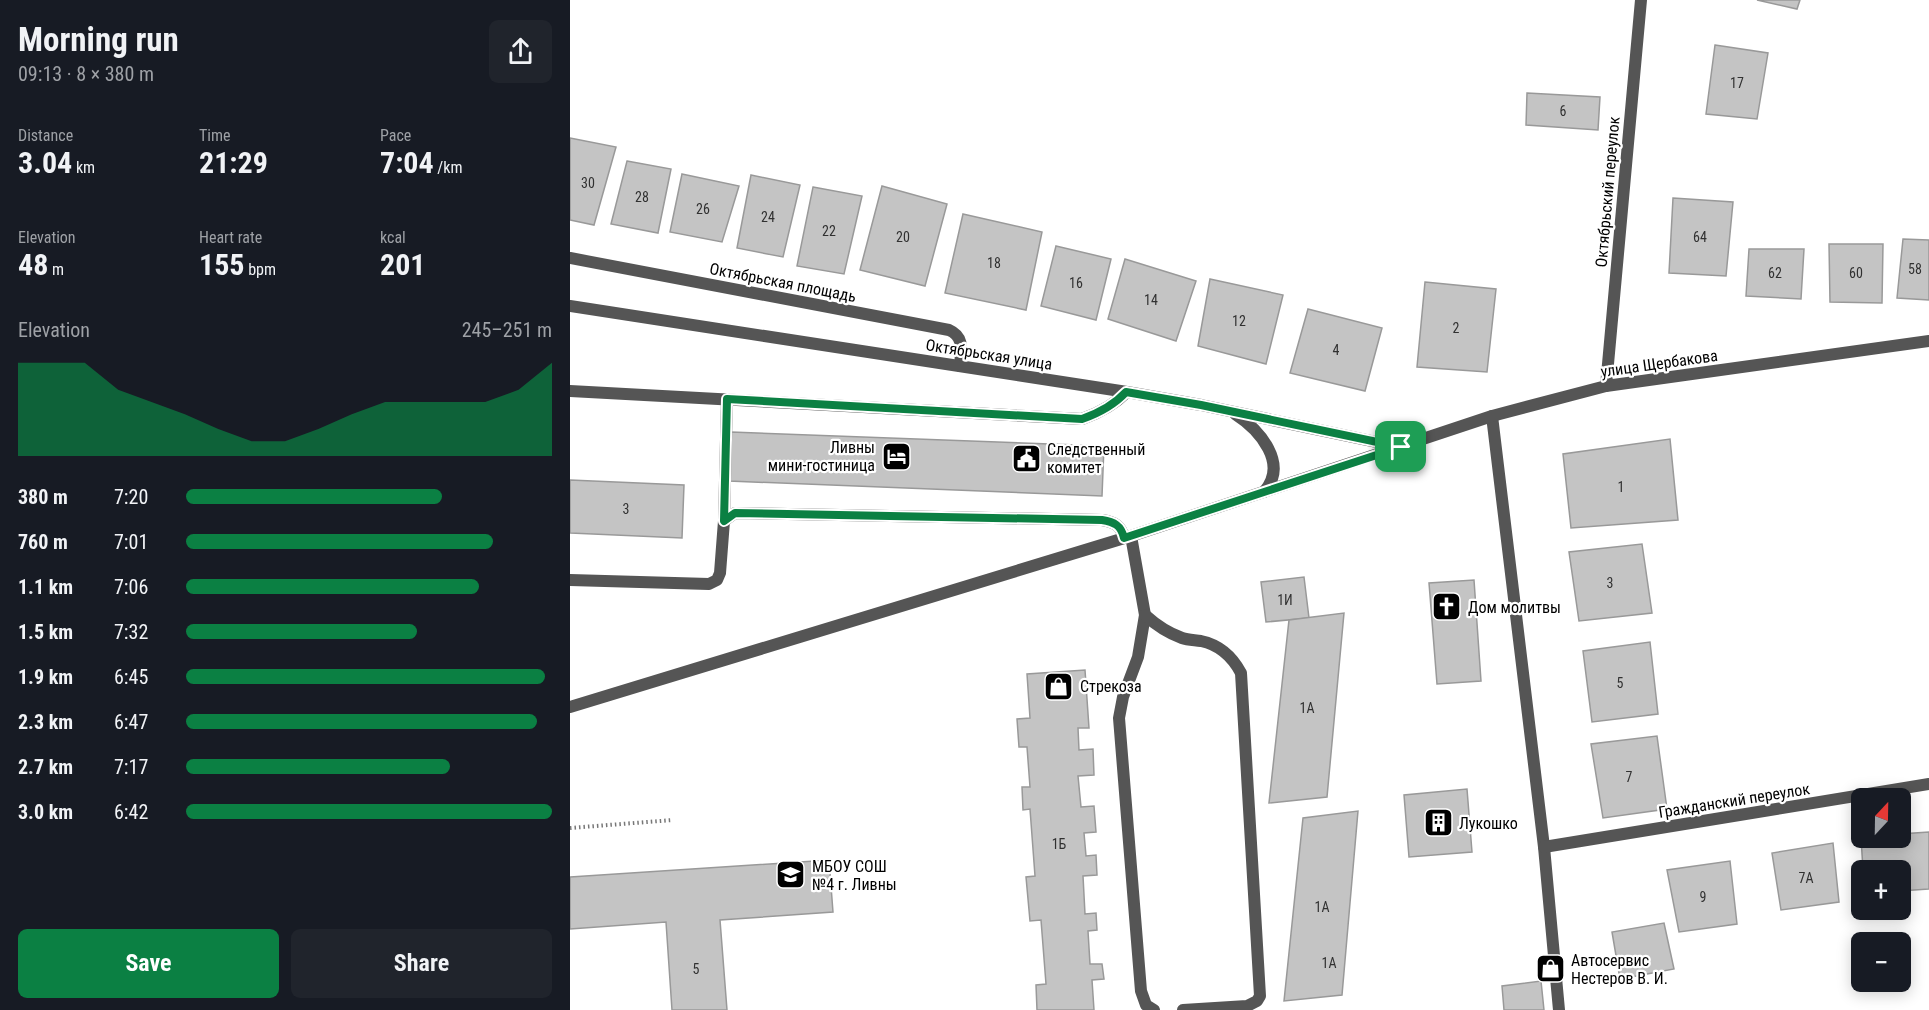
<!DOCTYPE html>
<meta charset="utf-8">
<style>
body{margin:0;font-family:"Roboto Condensed",sans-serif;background:#20242c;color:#f1f3f6;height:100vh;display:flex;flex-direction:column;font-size:22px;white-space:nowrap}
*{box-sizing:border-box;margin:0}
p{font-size:20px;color:#9ea1a6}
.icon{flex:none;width:33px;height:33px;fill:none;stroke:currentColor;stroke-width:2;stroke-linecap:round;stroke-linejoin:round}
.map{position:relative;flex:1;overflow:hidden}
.details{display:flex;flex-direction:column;background:#171b24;width:570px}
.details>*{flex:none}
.needle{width:39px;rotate:22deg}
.fabs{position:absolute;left:1281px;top:788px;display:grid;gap:12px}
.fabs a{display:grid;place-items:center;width:60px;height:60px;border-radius:9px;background:#171b24;box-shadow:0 3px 15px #0003;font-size:30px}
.pin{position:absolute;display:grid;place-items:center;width:51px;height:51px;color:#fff;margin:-26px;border-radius:12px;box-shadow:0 3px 9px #0006}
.round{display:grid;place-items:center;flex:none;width:63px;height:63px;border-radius:9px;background:#20242c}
.head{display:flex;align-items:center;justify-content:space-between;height:102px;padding:0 18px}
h1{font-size:33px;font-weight:700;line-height:45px}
.figures{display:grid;grid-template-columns:repeat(3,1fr);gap:9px;height:102px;padding:6px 18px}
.figures div{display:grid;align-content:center}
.figures b{font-size:30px;font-weight:700}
.figures small{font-size:16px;font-weight:400}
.figures p{font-size:16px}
.chart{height:168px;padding:12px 18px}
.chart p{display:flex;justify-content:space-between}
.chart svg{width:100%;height:108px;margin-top:6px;fill:#0b8043;opacity:.7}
.button{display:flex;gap:12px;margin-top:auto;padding:12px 18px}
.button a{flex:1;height:69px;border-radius:9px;background:#0b8043;color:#fff;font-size:24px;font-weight:700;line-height:69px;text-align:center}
.button a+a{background:#20242c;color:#f1f3f6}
ul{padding:0 18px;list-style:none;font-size:20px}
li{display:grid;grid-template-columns:96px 72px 1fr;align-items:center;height:45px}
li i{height:15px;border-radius:8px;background:#0b8043}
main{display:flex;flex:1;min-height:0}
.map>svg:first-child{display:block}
</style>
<main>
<section class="details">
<div class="head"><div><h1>Morning run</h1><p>09:13 · 8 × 380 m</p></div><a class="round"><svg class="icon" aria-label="share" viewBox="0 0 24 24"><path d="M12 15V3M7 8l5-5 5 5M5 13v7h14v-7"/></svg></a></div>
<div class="figures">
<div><p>Distance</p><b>3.04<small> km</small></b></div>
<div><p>Time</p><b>21:29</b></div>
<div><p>Pace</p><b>7:04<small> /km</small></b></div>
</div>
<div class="figures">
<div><p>Elevation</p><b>48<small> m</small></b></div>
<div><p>Heart rate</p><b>155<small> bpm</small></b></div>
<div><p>kcal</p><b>201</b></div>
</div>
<div class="chart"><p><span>Elevation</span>245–251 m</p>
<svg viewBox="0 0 160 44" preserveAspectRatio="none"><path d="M0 44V6L10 6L20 6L30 17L40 22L50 27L60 33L70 38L80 38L90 33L100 27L110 22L120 22L130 22L140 22L150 17L160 6V44z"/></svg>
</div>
<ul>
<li><b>380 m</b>7:20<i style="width:70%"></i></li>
<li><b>760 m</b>7:01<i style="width:84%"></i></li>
<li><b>1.1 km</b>7:06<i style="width:80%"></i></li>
<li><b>1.5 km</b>7:32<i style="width:63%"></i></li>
<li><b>1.9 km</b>6:45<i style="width:98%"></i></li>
<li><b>2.3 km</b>6:47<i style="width:96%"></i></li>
<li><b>2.7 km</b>7:17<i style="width:72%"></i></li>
<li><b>3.0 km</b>6:42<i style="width:100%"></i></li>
</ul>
<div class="button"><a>Save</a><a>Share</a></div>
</section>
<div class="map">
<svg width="1359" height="1010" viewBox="0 0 1359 1010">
<rect width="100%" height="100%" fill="#fff"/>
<g fill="#c4c4c4" stroke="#999" stroke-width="1.5">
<path d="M 1187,0 L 1230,0 L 1227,9 Z"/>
<path d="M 1145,45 L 1198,53 L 1187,119 L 1136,114 Z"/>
<path d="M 957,93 L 1030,97 L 1028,130 L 956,125 Z"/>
<path d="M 0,138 L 46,147 L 24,225 L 0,220 Z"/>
<path d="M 57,161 L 101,169 L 88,233 L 41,224 Z"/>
<path d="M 112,174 L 169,186 L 152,242 L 100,232 Z"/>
<path d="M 181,175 L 230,185 L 213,257 L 167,248 Z"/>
<path d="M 312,186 L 377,204 L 355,286 L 290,270 Z"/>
<path d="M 243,187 L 292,196 L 274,274 L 227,266 Z"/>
<path d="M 1103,198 L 1163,202 L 1156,276 L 1099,273 Z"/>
<path d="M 393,214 L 472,232 L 456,310 L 375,293 Z"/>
<path d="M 1333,239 L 1359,240 L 1359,300 L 1327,298 Z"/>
<path d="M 1259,244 L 1313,244 L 1312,303 L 1260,302 Z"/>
<path d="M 486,246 L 541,259 L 526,320 L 471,306 Z"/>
<path d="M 1179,249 L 1234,249 L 1231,299 L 1176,296 Z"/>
<path d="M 555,259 L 626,281 L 606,341 L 538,319 Z"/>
<path d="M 640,279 L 713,295 L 696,364 L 628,346 Z"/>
<path d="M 855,282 L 926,289 L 917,372 L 847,367 Z"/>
<path d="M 738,309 L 812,328 L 795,391 L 720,373 Z"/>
<path d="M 161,432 L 534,446 L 532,496 L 159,481 Z"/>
<path d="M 1100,439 L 1108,520 L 1001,528 L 993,454 Z"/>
<path d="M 0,480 L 114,485 L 112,538 L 0,533 Z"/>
<path d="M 1072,544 L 1082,613 L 1009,621 L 999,552 Z"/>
<path d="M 734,577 L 739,618 L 696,622 L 691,582 Z"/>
<path d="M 904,580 L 911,681 L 867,684 L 859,583 Z"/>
<path d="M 774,613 L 757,797 L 699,803 L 719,620 Z"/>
<path d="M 1080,642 L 1088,714 L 1022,722 L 1013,651 Z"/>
<path d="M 515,670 L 519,728 L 508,728 L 509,750 L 523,749 L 524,775 L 508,776 L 511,807 L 524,806 L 526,832 L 514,833 L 516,856 L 526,855 L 527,875 L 513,876 L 515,914 L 526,913 L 527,930 L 518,931 L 520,964 L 532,964 L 534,979 L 522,980 L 524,1010 L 467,1010 L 466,985 L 476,984 L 471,920 L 460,921 L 456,877 L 465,876 L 460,809 L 453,810 L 452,787 L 460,787 L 457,747 L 449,747 L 447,719 L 460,718 L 457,674 Z"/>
<path d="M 1087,736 L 1097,809 L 1033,818 L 1021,744 Z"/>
<path d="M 897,789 L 902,852 L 839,857 L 834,795 Z"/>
<path d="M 788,811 L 772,995 L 714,1001 L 733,818 Z"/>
<path d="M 1359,832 L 1359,889 L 1330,891 L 1330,870 L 1293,870 L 1291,837 L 1330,837 L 1330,834 Z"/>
<path d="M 1263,843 L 1269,902 L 1211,910 L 1202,853 Z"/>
<path d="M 259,860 L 263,912 L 150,920 L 157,1010 L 102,1010 L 96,922 L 0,929 L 0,877 Z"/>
<path d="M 1160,861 L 1167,924 L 1109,932 L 1097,870 Z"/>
<path d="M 1094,923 L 1104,969 L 1050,979 L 1042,932 Z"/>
<path d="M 971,981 L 974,1010 L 934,1010 L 932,986 Z"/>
</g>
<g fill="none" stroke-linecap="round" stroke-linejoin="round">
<path stroke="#777" stroke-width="4" stroke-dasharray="1.5 3" stroke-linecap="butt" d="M 0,828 L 103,820"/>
<g stroke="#555" stroke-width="12">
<path d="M 0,391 L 512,419 C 529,413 544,405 557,392"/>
<path d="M 154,521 L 157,399"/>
<path d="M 561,536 L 575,615 L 568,657 L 553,697 L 549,718 L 571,991 L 576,1005 L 584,1010"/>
<path d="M 0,580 L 139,584 L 147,580 L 150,573 L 154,521 L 165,513 L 532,520 C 544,522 551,525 554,538"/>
<path d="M 575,615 C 586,625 598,633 612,638 C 618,640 625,640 631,641 C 650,645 662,656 671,673 L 690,996 L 687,1001 L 677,1006 L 613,1010"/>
</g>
<g stroke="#555" stroke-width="12">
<path d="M 0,258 L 379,330 C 395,337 391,351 390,366"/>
<path d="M 1036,386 L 1071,0"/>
<path d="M 922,416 L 974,847 L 989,1010"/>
<path d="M 974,847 L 1359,784"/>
</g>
<g stroke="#555" stroke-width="12">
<path d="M 0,306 L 557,392 L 631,405 L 830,447"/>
<path d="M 665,414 C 690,430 719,464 694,492"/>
<path d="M 0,707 L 561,536 L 922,416 L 1036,386 L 1359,341"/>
</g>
</g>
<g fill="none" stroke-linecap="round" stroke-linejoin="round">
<defs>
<path id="route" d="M 556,392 L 631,405 L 831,447 L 554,538 C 551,525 544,522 532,520 L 165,513 L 154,521 L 157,399 L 512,419 C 529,413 544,405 556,392 Z"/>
</defs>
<use href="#route" stroke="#fff" stroke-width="12"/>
<use href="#route" stroke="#0b8043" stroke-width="8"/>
</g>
<defs>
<symbol id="hotel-square" viewBox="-11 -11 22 22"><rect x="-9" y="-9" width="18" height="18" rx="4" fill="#000" stroke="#fff"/><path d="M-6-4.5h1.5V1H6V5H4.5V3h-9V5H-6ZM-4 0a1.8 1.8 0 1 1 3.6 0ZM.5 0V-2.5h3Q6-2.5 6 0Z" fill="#fff"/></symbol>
<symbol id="civic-square" viewBox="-11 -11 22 22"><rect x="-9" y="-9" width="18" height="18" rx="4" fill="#000" stroke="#fff"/><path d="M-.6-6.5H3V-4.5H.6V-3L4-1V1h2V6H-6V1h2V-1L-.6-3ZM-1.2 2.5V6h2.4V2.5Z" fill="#fff"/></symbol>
<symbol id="church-square" viewBox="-11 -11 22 22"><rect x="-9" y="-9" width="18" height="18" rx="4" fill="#000" stroke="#fff"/><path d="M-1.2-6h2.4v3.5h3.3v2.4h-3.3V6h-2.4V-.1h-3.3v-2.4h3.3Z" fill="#fff"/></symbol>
<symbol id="shop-square" viewBox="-11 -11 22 22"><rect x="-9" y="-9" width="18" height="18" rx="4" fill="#000" stroke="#fff"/><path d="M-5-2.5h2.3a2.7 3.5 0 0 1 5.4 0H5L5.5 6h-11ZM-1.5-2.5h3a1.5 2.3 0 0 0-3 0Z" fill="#fff"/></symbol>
<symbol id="building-square" viewBox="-11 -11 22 22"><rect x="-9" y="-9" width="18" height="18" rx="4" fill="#000" stroke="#fff"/><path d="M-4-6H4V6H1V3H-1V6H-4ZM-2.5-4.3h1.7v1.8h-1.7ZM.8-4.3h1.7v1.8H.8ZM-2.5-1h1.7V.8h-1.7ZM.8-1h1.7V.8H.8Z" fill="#fff"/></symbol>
<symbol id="school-square" viewBox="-11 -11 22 22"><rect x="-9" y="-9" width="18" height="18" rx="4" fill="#000" stroke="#fff"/><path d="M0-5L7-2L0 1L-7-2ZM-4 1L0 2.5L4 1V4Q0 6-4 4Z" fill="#fff"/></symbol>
</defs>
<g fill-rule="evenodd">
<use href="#hotel-square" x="310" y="440" width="33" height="33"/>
<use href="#civic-square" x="440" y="442" width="33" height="33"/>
<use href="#church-square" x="860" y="590" width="33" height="33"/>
<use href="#shop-square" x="472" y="670" width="33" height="33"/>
<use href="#building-square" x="852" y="806" width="33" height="33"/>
<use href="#school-square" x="204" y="858" width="33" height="33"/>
<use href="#shop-square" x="964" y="952" width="33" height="33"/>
</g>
<g text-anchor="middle" stroke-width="4.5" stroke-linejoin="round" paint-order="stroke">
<g font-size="14" fill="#313131">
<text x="1167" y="88">17</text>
<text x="993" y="116">6</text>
<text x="18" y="188">30</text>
<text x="72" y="202">28</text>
<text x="133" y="214">26</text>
<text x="198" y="222">24</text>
<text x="259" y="236">22</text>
<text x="333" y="242">20</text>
<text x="1130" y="242">64</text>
<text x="424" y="268">18</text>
<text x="1345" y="274">58</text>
<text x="1205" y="278">62</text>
<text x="1286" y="278">60</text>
<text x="506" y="288">16</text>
<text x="581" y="305">14</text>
<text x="669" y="326">12</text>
<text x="886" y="333">2</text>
<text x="766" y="355">4</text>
<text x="1051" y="492">1</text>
<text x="56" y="514">3</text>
<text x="1040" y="588">3</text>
<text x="715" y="605">1И</text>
<text x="1050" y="688">5</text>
<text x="737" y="713">1А</text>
<text x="1059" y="782">7</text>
<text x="489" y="849">1Б</text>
<text x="1236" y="883">7А</text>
<text x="1133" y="902">9</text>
<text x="752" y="912">1А</text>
<text x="759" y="968">1А</text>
<text x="126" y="974">5</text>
</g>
<g font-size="16" fill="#000" stroke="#fff">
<text transform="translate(1037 192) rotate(-85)" y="6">Октябрьский переулок</text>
<text transform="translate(213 282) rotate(11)" y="6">Октябрьская площадь</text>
<text transform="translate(419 354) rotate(9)" y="6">Октябрьская улица</text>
<text transform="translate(1089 363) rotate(-8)" y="6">улица Щербакова</text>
<text transform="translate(1164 800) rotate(-9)" y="6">Гражданский переулок</text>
</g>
<g font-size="16" fill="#000" stroke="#fff" text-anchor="start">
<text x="305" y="453" text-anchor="end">Ливны<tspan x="305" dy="18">мини-гостиница</tspan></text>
<text x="477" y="455">Следственный<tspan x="477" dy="18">комитет</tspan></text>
<text x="898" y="613">Дом молитвы</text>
<text x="510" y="692">Стрекоза</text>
<text x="889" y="829">Лукошко</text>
<text x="242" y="872">МБОУ СОШ<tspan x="242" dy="18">№4 г. Ливны</tspan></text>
<text x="1001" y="966">Автосервис<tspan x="1001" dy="18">Нестеров В. И.</tspan></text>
</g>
</g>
</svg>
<div class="fabs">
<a><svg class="needle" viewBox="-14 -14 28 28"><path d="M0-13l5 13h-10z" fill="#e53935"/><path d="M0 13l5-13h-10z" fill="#9ea1a6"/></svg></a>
<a>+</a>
<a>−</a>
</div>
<div class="pin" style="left:831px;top:447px;background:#1e9e55"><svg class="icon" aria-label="arrive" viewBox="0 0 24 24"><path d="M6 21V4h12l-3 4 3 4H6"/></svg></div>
</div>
</main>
